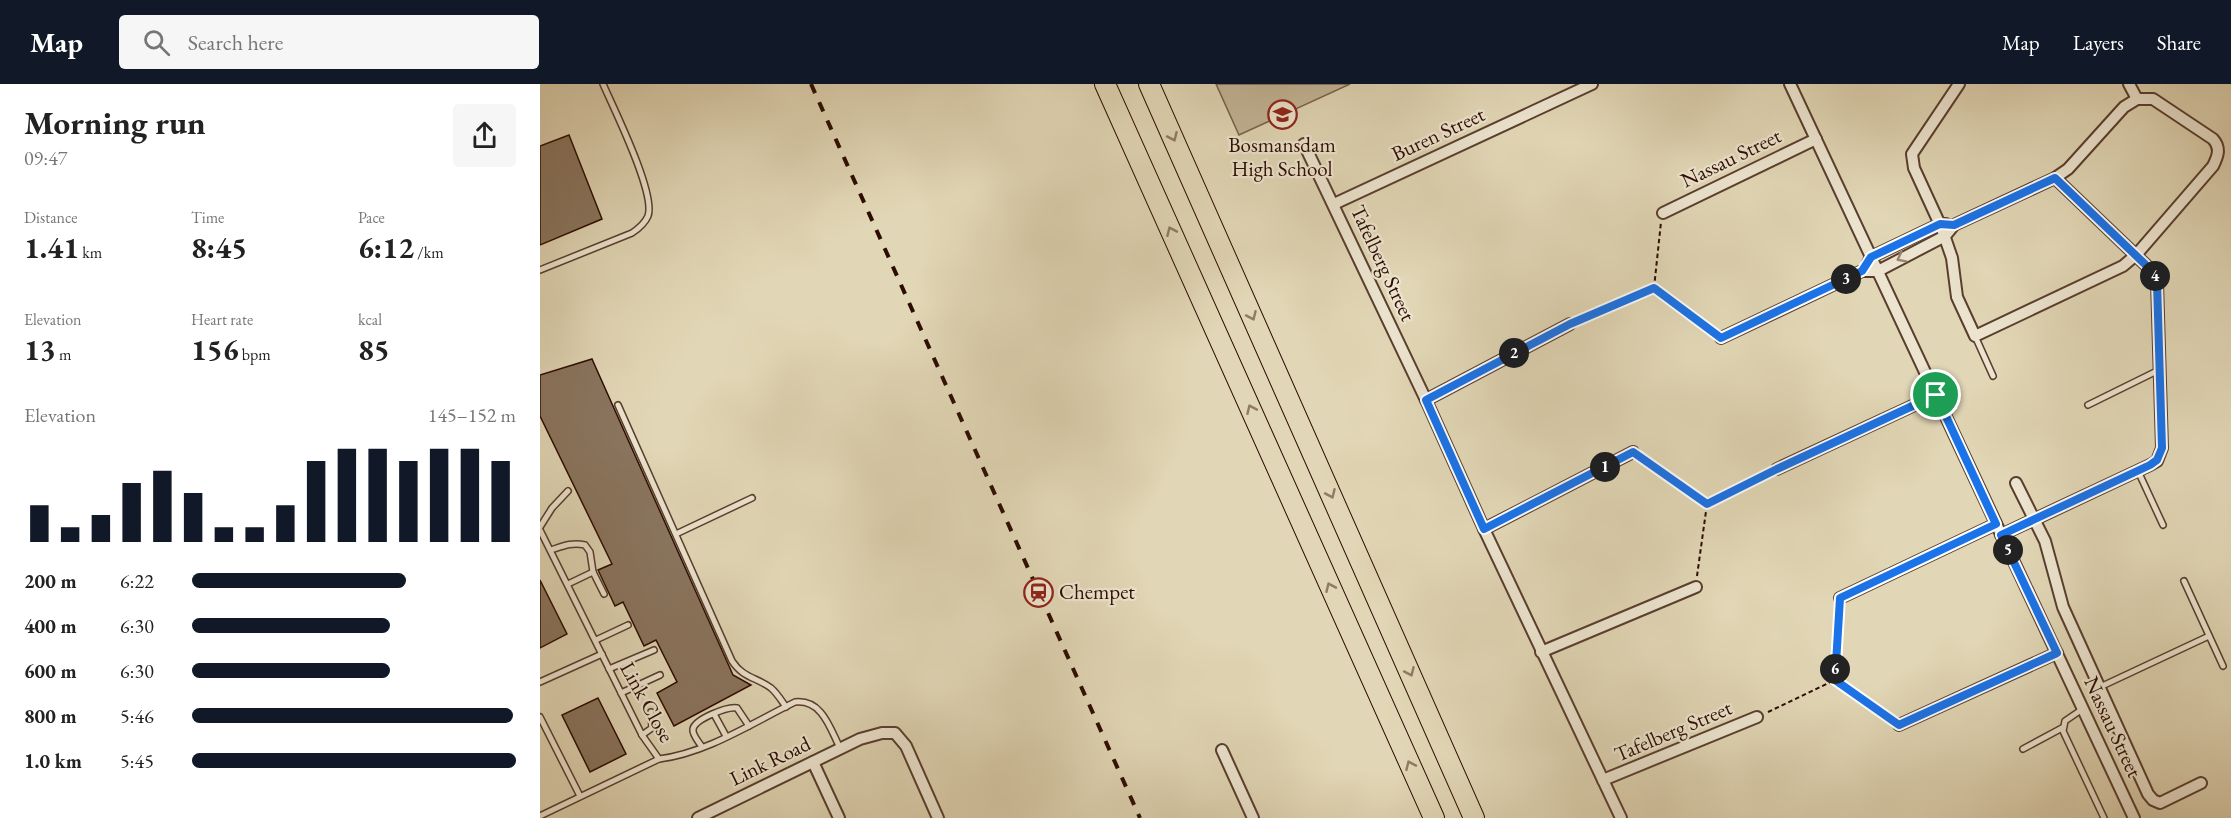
<!DOCTYPE html>
<meta charset="utf-8">
<style>
body{margin:0;font-family:"EB Garamond",serif;background:#f6f6f6;color:#222;height:100vh;display:flex;flex-direction:column;font-size:22px;white-space:nowrap}
*{box-sizing:border-box;margin:0}
p{font-size:20px;color:#767676}
.icon{flex:none;width:33px;height:33px;fill:none;stroke:currentColor;stroke-width:2;stroke-linecap:round;stroke-linejoin:round}
.map{position:relative;flex:1;overflow:hidden}
.side{display:flex;flex-direction:column;background:#fff;width:540px}
.side>*{flex:none}
.pin{position:absolute;display:grid;place-items:center;width:51px;height:51px;color:#fff;margin:-26px;border:3px solid #fff;border-radius:50%;box-shadow:0 2px 6px #0007}
.km{position:absolute;width:30px;height:30px;margin:-15px;border-radius:50%;background:#222;color:#fff;font-size:16px;line-height:30px;text-align:center}
.round{display:grid;place-items:center;flex:none;width:63px;height:63px;border-radius:6px;background:#f6f6f6}
.summary{display:flex;align-items:center;justify-content:space-between;height:102px;padding:0 24px}
h1{font-size:33px;font-weight:700;line-height:45px}
.metrics{display:grid;grid-template-columns:repeat(3,1fr);gap:9px;height:102px;padding:6px 24px}
.metrics div{display:grid;align-content:center}
.metrics b{font-size:30px;font-weight:700}
.metrics small{font-size:16px;font-weight:400}
.metrics p{font-size:16px}
.chart{height:168px;padding:12px 24px}
.chart p{display:flex;justify-content:space-between}
.chart svg{width:100%;height:108px;margin-top:6px;stroke:#111827;stroke-width:6}
ul{padding:0 24px;list-style:none;font-size:20px}
li{display:grid;grid-template-columns:96px 72px 1fr;align-items:center;height:45px}
li i{height:15px;border-radius:8px;background:#111827}
header{display:flex;align-items:center;gap:36px;box-sizing:border-box;height:84px;padding:0 30px;background:#111827;color:#fff}
header strong{font-size:28px}
nav{display:flex;gap:33px;margin-inline-start:auto;font-size:21px}
.search{width:420px;height:54px;background:#f6f6f6;display:flex;align-items:center;gap:15px;box-sizing:border-box;padding:0 21px;border-radius:6px;color:#767676;font-size:22px}
main{display:flex;flex:1;min-height:0}
.map>svg:first-child{display:block}
</style>
<header>
<strong>Map</strong>
<div class="search"><svg class="icon" aria-label="search" viewBox="0 0 24 24"><circle cx="10" cy="10" r="6"/><path d="M15 15l6 6"/></svg>Search here</div>
<nav><a>Map</a><a>Layers</a><a>Share</a></nav>
</header>
<main>
<section class="side">
<div class="summary"><div><h1>Morning run</h1><p>09:47</p></div><a class="round"><svg class="icon" aria-label="share" viewBox="0 0 24 24"><path d="M12 15V3M7 8l5-5 5 5M5 13v7h14v-7"/></svg></a></div>
<div class="metrics">
<div><p>Distance</p><b>1.41<small> km</small></b></div>
<div><p>Time</p><b>8:45</b></div>
<div><p>Pace</p><b>6:12<small> /km</small></b></div>
</div>
<div class="metrics">
<div><p>Elevation</p><b>13<small> m</small></b></div>
<div><p>Heart rate</p><b>156<small> bpm</small></b></div>
<div><p>kcal</p><b>85</b></div>
</div>
<div class="chart"><p><span>Elevation</span>145–152 m</p>
<svg viewBox="0 0 160 44" preserveAspectRatio="none"><path d="M5 44V29M15 44V38M25 44V33M35 44V20M45 44V15M55 44V24M65 44V38M75 44V38M85 44V29M95 44V11M105 44V6M115 44V6M125 44V11M135 44V6M145 44V6M155 44V11"/></svg>
</div>
<ul>
<li><b>200 m</b>6:22<i style="width:66%"></i></li>
<li><b>400 m</b>6:30<i style="width:61%"></i></li>
<li><b>600 m</b>6:30<i style="width:61%"></i></li>
<li><b>800 m</b>5:46<i style="width:99%"></i></li>
<li><b>1.0 km</b>5:45<i style="width:100%"></i></li>
</ul>
</section>
<div class="map">
<svg width="1691" height="734" viewBox="0 0 1691 734">
<rect width="100%" height="100%" fill="#e1d6b5"/>
<filter id="stains"><feTurbulence type="fractalNoise" baseFrequency=".00333" numOctaves="4"/><feColorMatrix values="0 0 0 0 .2 0 0 0 0 .09 0 0 0 0 .02 0 0 0 .5 -.17"/></filter>
<radialGradient id="worn" r=".72"><stop offset=".6" stop-color="#630" stop-opacity="0"/><stop offset="1" stop-color="#630" stop-opacity=".3"/></radialGradient>
<path fill="#c2b496" stroke="#77604c" stroke-width="1.5" d="M 676,0 L 810,0 L 699,51 Z"/>
<g fill="#8a755f" stroke="#2c0c01" stroke-width="1.5">
<path d="M 29,51 L 62,135 L 0,161 L 0,62 Z"/>
<path d="M 52,275 L 193,591 L 211,601 L 134,642 L 117,609 L 137,598 L 116,556 L 104,562 L 83,518 L 75,522 L 58,486 L 72,480 L 0,332 L 0,291 Z"/>
<path d="M 0,496 L 27,550 L 0,564 Z"/>
<path d="M 58,614 L 86,670 L 50,688 L 22,631 Z"/>
</g>
<g fill="none" stroke-linecap="round" stroke-linejoin="round">
<defs>
<g id="service">
<path d="M 0,186 L 92,149 C 98,145 105,139 108,132 C 116,110 74,25 63,0"/>
<path d="M 1435,252 L 1453,292"/>
<path d="M 78,321 L 192,577 C 203,594 216,593 231,604 C 237,609 241,616 246,623"/>
<path d="M 1548,321 L 1619,286"/>
<path d="M 1598,387 L 1623,441"/>
<path d="M 0,443 L 12,424 L 28,407"/>
<path d="M 0,446 L 102,651 L 119,675 C 167,669 212,639 255,618 C 282,615 290,644 300,664"/>
<path d="M 136,450 L 212,414"/>
<path d="M 11,466 C 23,462 32,458 45,461 L 50,468 L 53,488 L 28,500"/>
<path d="M 53,488 L 64,510"/>
<path d="M 1644,497 L 1683,582"/>
<path d="M 56,556 L 88,541"/>
<path d="M 69,585 L 114,566"/>
<path d="M 0,598 L 62,570"/>
<path d="M 1560,603 L 1669,552"/>
<path d="M 81,609 L 120,591"/>
<path d="M 1544,624 L 1525,637 L 1523,647 L 1564,734"/>
<path d="M 174,630 L 186,652"/>
<path d="M 0,633 L 40,712"/>
<path d="M 102,651 L 112,644 L 111,628"/>
<path d="M 162,663 C 159,658 152,651 153,645 C 155,635 188,622 197,624 L 209,642"/>
<path d="M 1483,665 L 1522,644"/>
<path d="M 0,732 L 119,675"/>
</g>
<g id="minor">
<path d="M 1250,0 L 1594,734"/>
<path d="M 1589,0 L 1597,15"/>
<path d="M 764,60 L 886,316 L 944,445 L 1081,734"/>
<path d="M 794,120 L 1052,0"/>
<path d="M 1123,129 L 1276,55"/>
<path d="M 1328,179 L 1331,173 L 1400,140 L 1406,140"/>
<path d="M 1181,254 L 1322,187 L 1338,187 L 1405,152 L 1414,141 L 1515,94 L 1528,85 L 1584,23 L 1597,15 L 1613,15 L 1673,55 C 1681,64 1678,72 1673,82 L 1596,171 L 1583,182 L 1435,252 L 1417,213 L 1412,174 L 1402,145 L 1374,84 L 1372,70 L 1419,0"/>
<path d="M 886,316 L 1030,240"/>
<path d="M 1237,385 L 1396,311"/>
<path d="M 1476,399 L 1505,457 L 1523,523 L 1608,710 L 1613,716 L 1620,719 L 1661,699"/>
<path d="M 944,445 L 1093,368"/>
<path d="M 1461,451 L 1610,381 L 1617,377 L 1622,364 L 1617,198 L 1609,184 L 1515,94"/>
<path d="M 1300,514 L 1456,440"/>
<path d="M 1001,568 L 1156,503"/>
<path d="M 1359,641 L 1517,569"/>
<path d="M 682,666 L 713,734"/>
<path d="M 273,678 L 299,734"/>
<path d="M 1063,696 L 1217,633"/>
<path d="M 158,734 L 320,655 L 342,649 L 355,649 L 366,662 L 398,734"/>
</g>
<g id="motorway">
<path d="M 565,0 L 894,734"/>
<path d="M 609,0 L 934,734"/>
</g>
</defs>
<use href="#service" stroke="#593e2e" stroke-width="8"/>
<use href="#minor" stroke="#593e2e" stroke-width="14"/>
<use href="#motorway" stroke="#2c0c01" stroke-width="22"/>
<g stroke="#2c0c01" stroke-width="2" stroke-dasharray="4.5 3" stroke-linecap="butt">
<path d="M 1114,204 L 1172,247"/>
<path d="M 1114,204 L 1121,138"/>
<path d="M 1039,236 L 1114,204"/>
<path d="M 1101,373 L 1167,420"/>
<path d="M 1167,420 L 1226,390"/>
<path d="M 1157,492 L 1167,420"/>
<path d="M 1295,596 L 1299,524"/>
<path d="M 1295,596 L 1351,636"/>
<path d="M 1228,628 L 1295,596"/>
</g>
<use href="#service" stroke="#ece4cf" stroke-width="5"/>
<use href="#minor" stroke="#ece4cf" stroke-width="10"/>
<use href="#motorway" stroke="#e1d6b5" stroke-width="20"/>
<path stroke="#2c0c01" stroke-width="4" stroke-dasharray="10 10" stroke-linecap="butt" d="M 271,0 L 600,734"/>
</g>
<defs><path id="oneway-chevron" d="M-2-3.5L2.5 0L-2 3.5" fill="none" stroke-width="1.6" stroke-linecap="round" stroke-linejoin="round" transform="scale(1.5)"/></defs>
<g stroke="#907b64">
<use href="#oneway-chevron" transform="translate(633 53) rotate(66)"/>
<use href="#oneway-chevron" transform="translate(631 147) rotate(-114)"/>
<use href="#oneway-chevron" transform="translate(712 232) rotate(66)"/>
<use href="#oneway-chevron" transform="translate(711 325) rotate(-114)"/>
<use href="#oneway-chevron" transform="translate(791 410) rotate(66)"/>
<use href="#oneway-chevron" transform="translate(790 503) rotate(-114)"/>
<use href="#oneway-chevron" transform="translate(870 588) rotate(66)"/>
<use href="#oneway-chevron" transform="translate(870 681) rotate(-114)"/>
</g>
<use stroke="#968372" href="#oneway-chevron" transform="translate(1361 174) rotate(153)"/>
<g fill="none" stroke-linecap="round" stroke-linejoin="round">
<defs>
<path id="route" d="M 1515,94 L 1609,184 L 1617,198 L 1622,364 L 1617,376 L 1610,381 L 1461,451 L 1517,569 L 1359,641 L 1295,596 L 1300,514 L 1456,440 L 1396,311 L 1237,385 L 1167,420 L 1093,368 L 944,445 L 886,316 L 1030,240 L 1114,204 L 1181,254 L 1322,187 L 1331,173 L 1400,140 L 1414,141 Z"/>
</defs>
<use href="#route" stroke="#fff" stroke-width="12"/>
<use href="#route" stroke="#1a73e8" stroke-width="8"/>
</g>
<defs>
<symbol id="school-ring" viewBox="-11 -11 22 22"><circle r="9.5" fill="#ece4cf" stroke="#8f2418" stroke-width="1.5"/><path d="M0-5L7-2L0 1L-7-2ZM-4 1L0 2.5L4 1V4Q0 6-4 4Z" fill="#8f2418"/></symbol>
<symbol id="station-ring" viewBox="-11 -11 22 22"><circle r="9.5" fill="#ece4cf" stroke="#8f2418" stroke-width="1.5"/><path d="M-3-6H3Q5-6 5-4V2Q5 4 3 4L4.5 6H3L1.5 4h-3L-3 6H-4.5L-3 4Q-5 4-5 2V-4Q-5-6-3-6ZM-3.5-4v3h7v-3ZM-3.5 1v1.5H-2V1ZM2 1v1.5H3.5V1Z" fill="#8f2418"/></symbol>
</defs>
<g fill-rule="evenodd">
<use href="#school-ring" x="726" y="14" width="33" height="33"/>
<use href="#station-ring" x="482" y="492" width="33" height="33"/>
</g>
<g text-anchor="middle" stroke-width="4.5" stroke-linejoin="round" paint-order="stroke">
<g font-size="21" fill="#2c0c01" stroke="#ece4cf">
<text transform="translate(898 50) rotate(-25)" y="7">Buren Street</text>
<text transform="translate(1191 74) rotate(-26)" y="7">Nassau Street</text>
<text transform="translate(843 179) rotate(65)" y="7">Tafelberg Street</text>
<text transform="translate(107 618) rotate(61)" y="7">Link Close</text>
<text transform="translate(1573 643) rotate(65)" y="7">Nassau Street</text>
<text transform="translate(1133 647) rotate(-23)" y="7">Tafelberg Street</text>
<text transform="translate(230 677) rotate(-26)" y="7">Link Road</text>
</g>
<g font-size="21" fill="#2c0c01" stroke="#ece4cf">
<text x="742" y="68">Bosmansdam<tspan x="742" dy="24">High School</tspan></text>
<text x="519" y="515" text-anchor="start">Chempet</text>
</g>
</g>
<rect width="100%" height="100%" filter="url(#stains)"/>
<rect width="100%" height="100%" fill="url(#worn)"/>
</svg>
<div class="pin" style="left:1396px;top:311px;background:#1e9e55"><svg class="icon" aria-label="arrive" viewBox="0 0 24 24"><path d="M6 21V4h12l-3 4 3 4H6"/></svg></div>
<b class="km" style="left:1065px;top:383px">1</b>
<b class="km" style="left:974px;top:269px">2</b>
<b class="km" style="left:1306px;top:195px">3</b>
<b class="km" style="left:1615px;top:192px">4</b>
<b class="km" style="left:1468px;top:466px">5</b>
<b class="km" style="left:1295px;top:585px">6</b>
</div>
</main>
